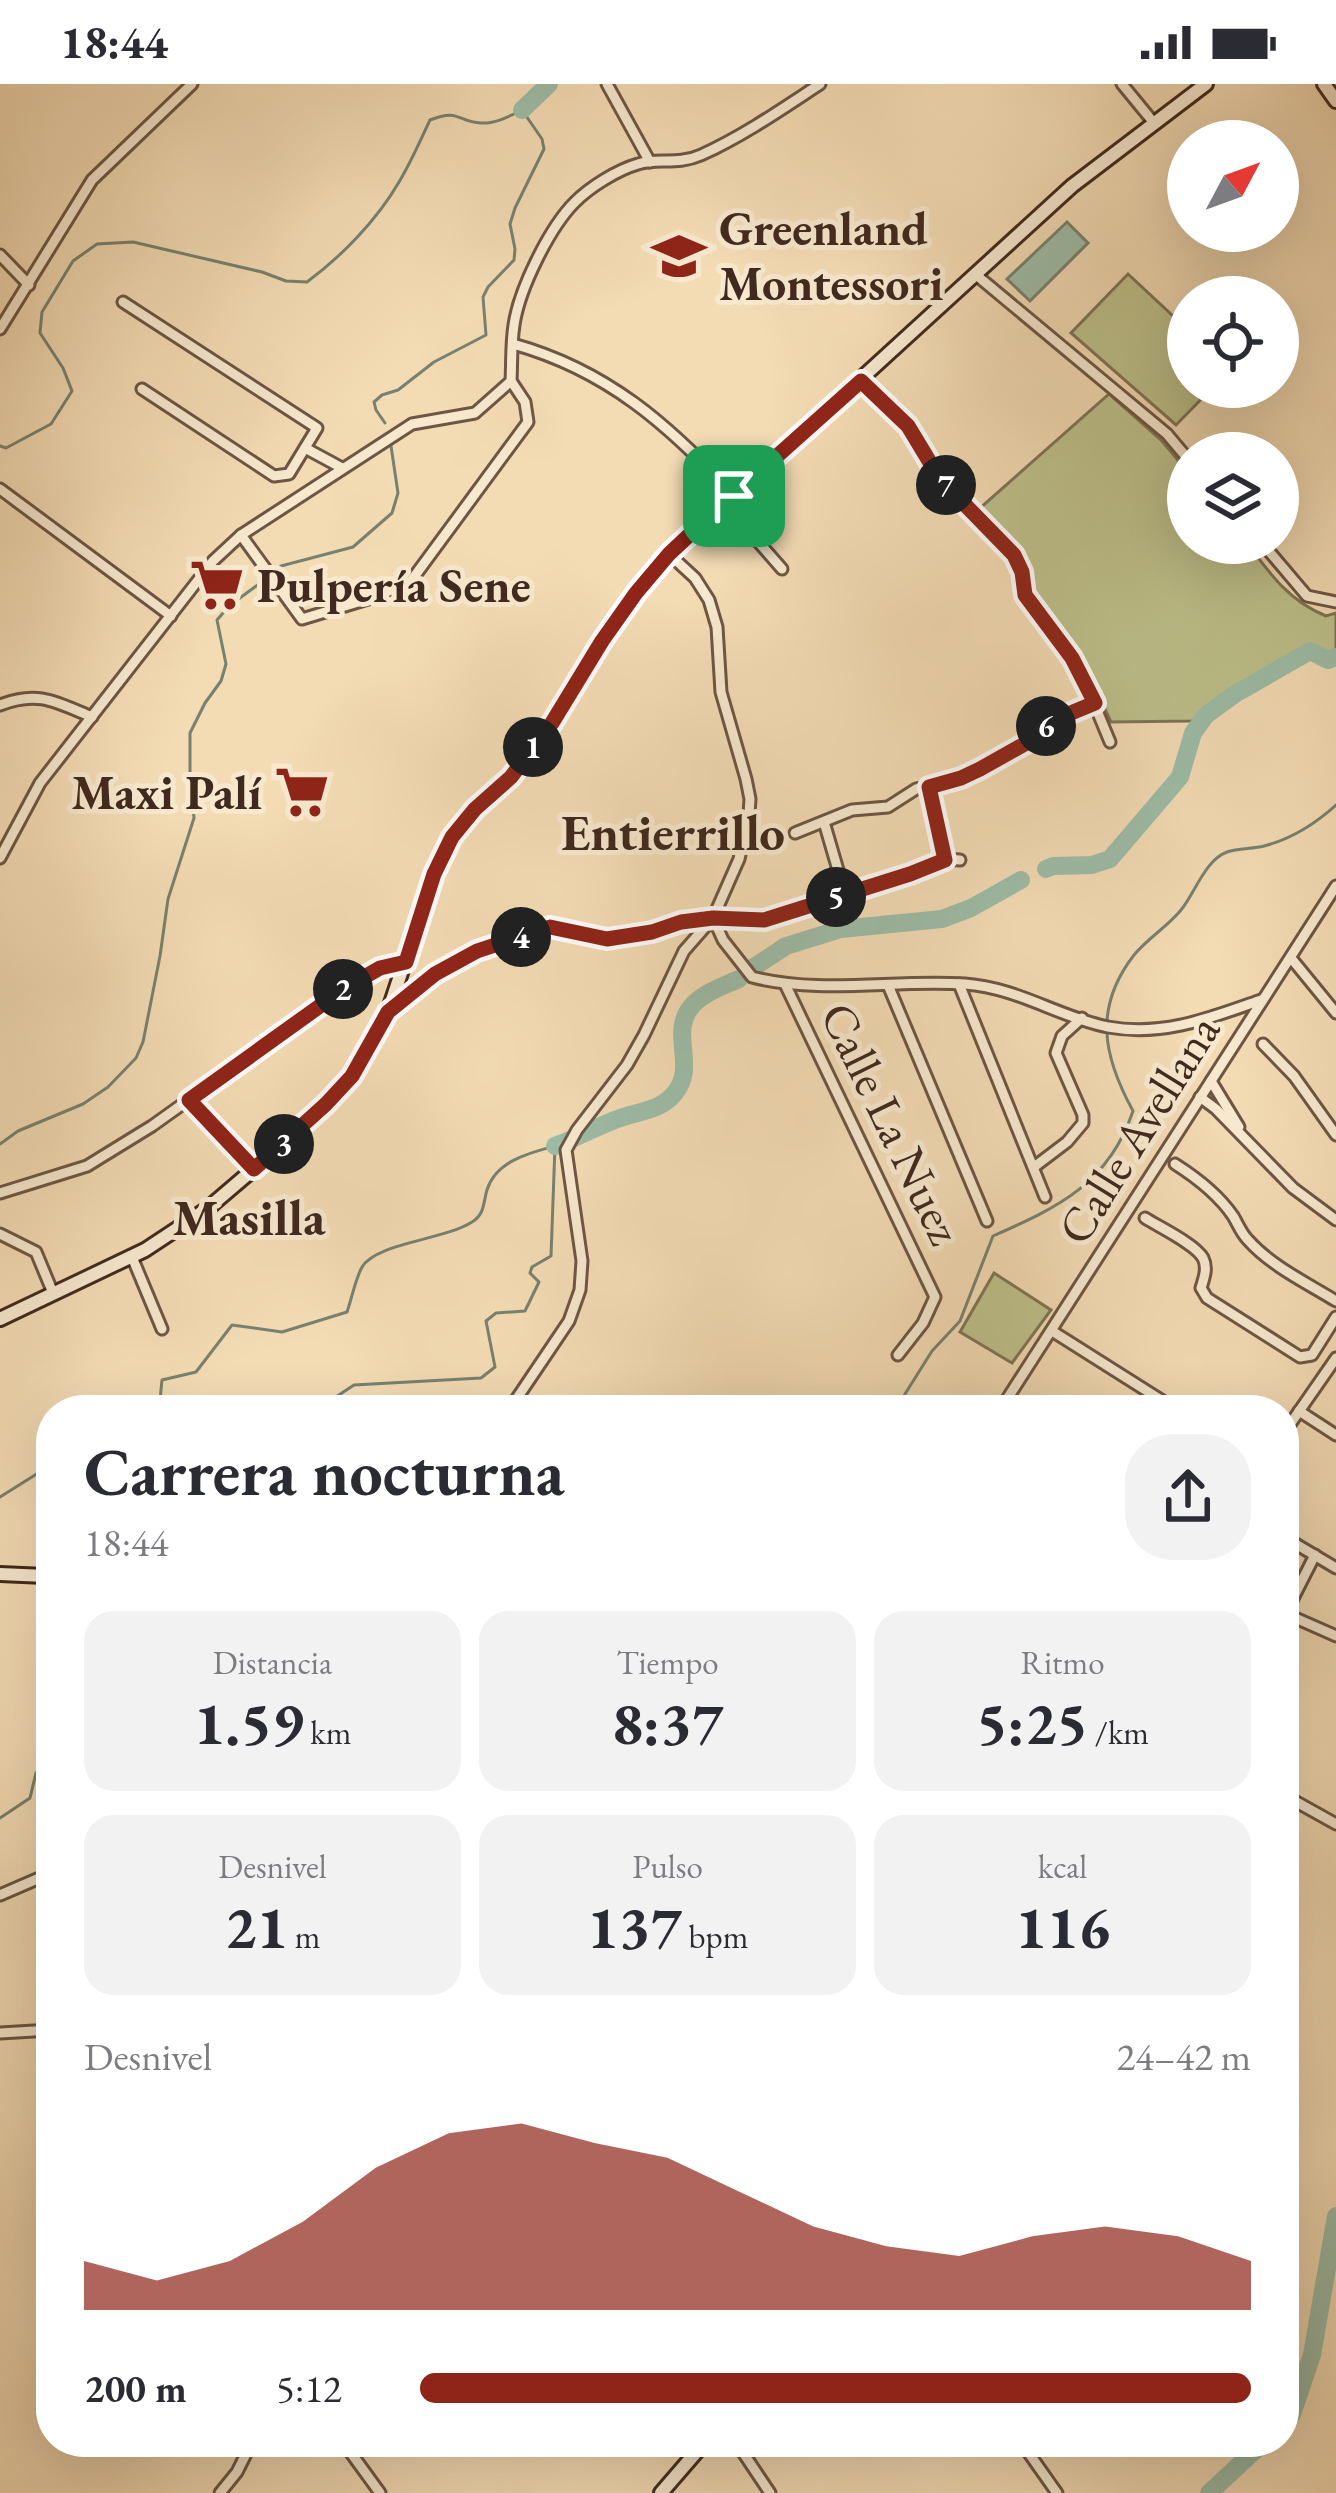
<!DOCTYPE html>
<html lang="es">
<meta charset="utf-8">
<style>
body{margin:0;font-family:"EB Garamond",serif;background:#f2f2f3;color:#2b2b33;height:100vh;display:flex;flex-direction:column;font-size:45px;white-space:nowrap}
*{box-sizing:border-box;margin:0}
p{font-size:39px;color:#7c7c81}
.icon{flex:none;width:66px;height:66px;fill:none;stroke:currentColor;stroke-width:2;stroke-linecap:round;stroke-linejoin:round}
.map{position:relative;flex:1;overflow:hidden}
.details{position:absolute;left:36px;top:1311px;width:1263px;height:1062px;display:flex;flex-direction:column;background:#fff;border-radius:48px;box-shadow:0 12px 48px #0002}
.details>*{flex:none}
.needle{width:78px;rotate:49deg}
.tools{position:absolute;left:1167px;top:36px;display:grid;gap:24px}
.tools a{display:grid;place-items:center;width:132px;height:132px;border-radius:50%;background:#fff;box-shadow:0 12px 48px #0002;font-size:60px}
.pin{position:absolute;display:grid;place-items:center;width:102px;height:102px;color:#fff;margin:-51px;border-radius:24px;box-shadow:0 6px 18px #0006}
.km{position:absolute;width:60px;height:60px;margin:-30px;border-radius:50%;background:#222;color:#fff;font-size:33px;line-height:60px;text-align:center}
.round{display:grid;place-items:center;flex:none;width:126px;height:126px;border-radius:48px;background:#f2f2f3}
.overview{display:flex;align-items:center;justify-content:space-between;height:204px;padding:0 48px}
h1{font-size:66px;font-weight:700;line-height:90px}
.stats{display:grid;grid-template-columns:repeat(3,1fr);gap:18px;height:204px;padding:12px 48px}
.stats div{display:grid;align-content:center;border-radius:30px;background:#f2f2f3;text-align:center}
.stats b{font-size:60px;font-weight:700}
.stats small{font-size:33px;font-weight:400}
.stats p{font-size:33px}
.chart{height:336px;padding:24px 48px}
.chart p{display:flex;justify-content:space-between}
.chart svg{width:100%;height:216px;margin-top:12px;fill:#8f2418;opacity:.7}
ul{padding:0 48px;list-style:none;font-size:39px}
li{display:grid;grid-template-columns:192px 144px 1fr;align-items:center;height:90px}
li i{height:30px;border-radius:15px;background:#8f2418}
.status{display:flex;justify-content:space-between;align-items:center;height:84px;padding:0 60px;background:#fff;direction:ltr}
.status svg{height:33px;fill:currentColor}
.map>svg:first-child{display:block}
</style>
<div class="status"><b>18:44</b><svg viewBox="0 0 49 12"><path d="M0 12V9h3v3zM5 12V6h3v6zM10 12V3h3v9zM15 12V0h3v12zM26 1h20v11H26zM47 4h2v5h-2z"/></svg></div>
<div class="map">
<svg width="1336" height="2409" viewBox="0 0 1336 2409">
<rect width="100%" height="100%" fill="#f3dbb4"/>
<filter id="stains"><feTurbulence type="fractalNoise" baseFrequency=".00167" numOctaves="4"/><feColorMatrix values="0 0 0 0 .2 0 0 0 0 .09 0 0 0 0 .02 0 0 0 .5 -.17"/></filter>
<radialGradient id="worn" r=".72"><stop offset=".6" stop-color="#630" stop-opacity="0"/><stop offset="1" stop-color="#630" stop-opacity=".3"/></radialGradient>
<g fill="#bdc08b" stroke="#7e7454" stroke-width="3">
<path d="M 1128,190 L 1188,246 L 1188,303 L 1213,303 L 1176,341 L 1071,249 Z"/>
<path d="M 1109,310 L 1162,357 L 1188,388 L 1188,459 L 1247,459 C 1270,490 1289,517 1326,532 L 1336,529 L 1336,567 L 1329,572 L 1308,563 L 1210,620 L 1192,637 L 1111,638 L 1087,585 L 1029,504 L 1025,479 L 978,426 Z"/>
<path d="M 994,1189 L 1051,1226 L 1012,1279 L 960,1248 Z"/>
</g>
<path fill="#9dbca7" stroke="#788170" stroke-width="3" d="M 1067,138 L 1088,159 L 1030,217 L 1007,195 Z"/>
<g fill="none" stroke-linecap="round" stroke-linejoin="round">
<g stroke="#788170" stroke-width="3">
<path d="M 0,362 L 6,364 L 51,340 L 72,307 L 63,284 L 40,249 L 42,228 L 73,177 L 97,160 L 133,158 L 262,188 L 286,197 L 307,198 C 342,172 377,136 399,98 C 411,78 420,57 430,36 C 460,24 457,38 481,39 C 495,40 510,32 522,26 L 542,55 L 544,65 L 515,124 L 510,140 L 515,165 L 514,176 L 488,203 L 483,213 L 486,251 L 434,278 L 398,306 L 382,311 L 374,318 L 376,326 L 385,339"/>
<path d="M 275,487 L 281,482 L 353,463 L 392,429 L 398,409 L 391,362"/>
<path d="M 0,1060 L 18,1047 L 83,1020 L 108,1003 L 136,974 L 143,958 L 160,872 L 168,815 L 194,734 L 190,693 L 190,649 L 205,619 L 221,597 L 226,580 L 217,536 L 229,522 L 267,494"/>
<path d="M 159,1326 L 162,1296 L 196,1288 L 232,1241 L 282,1248 L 347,1228 C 352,1214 355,1196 362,1183 C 376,1159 444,1156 472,1138 C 485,1130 483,1119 487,1106 C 496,1077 529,1069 555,1062 L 551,1172 L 532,1183 L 530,1189 L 539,1198 L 525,1227 L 496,1229 L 486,1237 L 495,1283 L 481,1294 L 354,1301 L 316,1326"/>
<path d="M 895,1326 L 932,1267 L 960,1237 L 993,1152 C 1059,1123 1109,1099 1133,1027 C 1103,972 1093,924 1134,871 C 1148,854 1167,843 1181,826 C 1195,809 1205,776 1227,768 C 1238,764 1252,765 1264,762 C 1291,755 1315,740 1336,721"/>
<path d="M 0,1413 L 51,1381"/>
<path d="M 0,1734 L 30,1714 L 36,1689 L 51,1676"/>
</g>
<g stroke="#9dbca7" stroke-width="18">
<path d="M 522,26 L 549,0"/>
<path d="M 1046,785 L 1053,782 L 1092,781 L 1110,775 L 1180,693 L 1193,649 L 1206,631 L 1235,610 L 1310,567 L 1328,576 L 1336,573"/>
<path d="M 751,885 L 786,862 L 841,845 L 942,835 L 971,824 L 1021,796"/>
<path d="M 555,1062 C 578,1053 600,1041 623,1033 C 641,1027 661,1026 674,1010 C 698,983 669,950 691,923 C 702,909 724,902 739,895"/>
<path d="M 1284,2338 L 1292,2330 L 1312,2271 L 1336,2132"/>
<path d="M 1209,2409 L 1264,2358"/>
</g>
<defs>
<g id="street">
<path d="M 607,0 L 650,78"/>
<path d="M 1122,0 L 1154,39"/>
<path d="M 0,171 L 29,201"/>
<path d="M 975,190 L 1167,350 L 1188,375"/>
<path d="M 123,218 L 317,344 L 289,390 L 274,392 L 142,305"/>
<path d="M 0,245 L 92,96 L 192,0"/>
<path d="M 513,260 C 607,286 669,341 734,411"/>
<path d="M 861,297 L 908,342 L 940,395 L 1014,471 L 1022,489 L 1025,511 L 1084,595 L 1110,658"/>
<path d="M 305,364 L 342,384"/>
<path d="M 0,405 L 171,532"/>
<path d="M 725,420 L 782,485"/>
<path d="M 241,451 L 302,535 L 378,512 L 411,497 L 528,338 L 525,318 L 511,297"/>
<path d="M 1262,459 L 1307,512 L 1336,518"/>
<path d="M 0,621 C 38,606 56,618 92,633"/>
<path d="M 929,703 L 945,775"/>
<path d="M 824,738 L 845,810"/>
<path d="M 795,749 L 852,726 L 888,723 L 916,705 L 961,695 L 1030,657 L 1054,636 L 1095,619"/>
<path d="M 0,774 L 40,699 L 213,477 L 241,451 L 412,340 L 475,329 L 511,297 C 512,279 511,260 514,241 C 519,206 549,144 575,118 C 590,103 617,86 638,80 C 658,73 676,82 701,71 C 743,52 782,25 820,0"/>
<path d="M 713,834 L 723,856 L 752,893 C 821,911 895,895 965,900 C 1019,904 1058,933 1108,943 C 1163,953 1210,934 1261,916"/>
<path d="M 1291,874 L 1336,929"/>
<path d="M 785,900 L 935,1213 L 923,1239 L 898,1271"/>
<path d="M 959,900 L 1045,1113"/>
<path d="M 888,901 L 987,1137"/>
<path d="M 388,928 L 435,890 L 477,867 L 551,843 L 607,855 L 653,847 L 681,838 L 713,834 L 764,835 L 910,790 L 945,775 L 960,776"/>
<path d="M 1263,960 L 1294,992 L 1336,1051"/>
<path d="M 1211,997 L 1239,1043"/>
<path d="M 1200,1013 L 1216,1025 L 1293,1104 L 1336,1136"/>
<path d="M 189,1016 L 254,1085"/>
<path d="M 1175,1080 C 1197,1094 1218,1110 1233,1132 C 1238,1140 1241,1149 1248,1156 C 1271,1182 1307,1199 1336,1217"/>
<path d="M 1034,1083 L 1067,1058 L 1083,1039 L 1083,1031 L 1056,969 L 1062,952 L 1082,934"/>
<path d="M 0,1109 L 87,1082 L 152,1042 L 345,904 L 380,884 L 406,878"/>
<path d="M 1145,1134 C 1159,1143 1195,1160 1203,1174 C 1208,1184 1204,1194 1201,1204 L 1207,1214 L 1300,1273 L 1312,1271 L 1336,1233"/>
<path d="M 0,1150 L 36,1168 L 53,1209"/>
<path d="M 132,1173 L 162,1245"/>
<path d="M 1052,1247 L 1177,1326"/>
<path d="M 509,1326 L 569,1237 L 580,1206 L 582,1177 L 566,1066 L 577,1046 L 627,981 L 644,951 L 684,867 L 713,834 L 739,775 L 749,730 L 750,715 L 746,695 L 721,608 L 717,543 L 709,516 L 695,494 L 669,470"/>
<path d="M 1000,1326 L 1336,802"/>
<path d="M 1299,1327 L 1336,1351"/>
<path d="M 1284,1349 L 1336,1274"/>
<path d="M 1284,1453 L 1336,1484"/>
<path d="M 1284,1529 L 1336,1552"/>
<path d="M 1285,1530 L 1315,1471"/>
<path d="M 1284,1711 L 1336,1740"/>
<path d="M 0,1811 L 51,1789"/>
<path d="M 0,1949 L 51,1946"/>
<path d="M 343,2358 L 380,2409"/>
<path d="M 736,2358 L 770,2409"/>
<path d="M 1021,2358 L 1057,2409"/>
<path d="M 220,2409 L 237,2388 L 252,2358"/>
</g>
<g id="secondary">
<path d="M 1324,0 L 1336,17"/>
<path d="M 0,1235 L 145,1166 L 207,1125 L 290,1054 L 352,993 L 388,928 L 434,790 L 452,753 L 475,725 L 511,693 L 552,639 L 602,557 L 636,509 L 669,470 L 1072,102 L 1206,0"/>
<path d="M 0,1490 L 45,1492 L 51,1499"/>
<path d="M 661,2409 L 705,2358"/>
</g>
</defs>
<use href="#street" stroke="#6d5644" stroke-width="15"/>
<use href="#secondary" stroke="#40291e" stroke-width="18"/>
<use href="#street" stroke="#f7e8ce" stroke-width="9"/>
<use href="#secondary" stroke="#f7e8ce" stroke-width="12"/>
</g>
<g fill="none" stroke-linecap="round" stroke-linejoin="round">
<defs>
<path id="route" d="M 861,297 L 908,342 L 940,395 L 1014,471 L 1022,488 L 1025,511 L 1072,574 L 1095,619 L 1054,636 L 1030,657 L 980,685 L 961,694 L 929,703 L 945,776 L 910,790 L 764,836 L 713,834 L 681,838 L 652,848 L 607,855 L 550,843 L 477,867 L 435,890 L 388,928 L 352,992 L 326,1020 L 254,1085 L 189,1016 L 345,904 L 380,884 L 406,878 L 434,790 L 452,753 L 475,725 L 511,693 L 552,639 L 602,557 L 636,509 L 669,470 L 700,441 Z"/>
</defs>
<use href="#route" stroke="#fff" stroke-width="24"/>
<use href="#route" stroke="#8f2418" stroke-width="15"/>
</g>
<defs>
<symbol id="school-bare" viewBox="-9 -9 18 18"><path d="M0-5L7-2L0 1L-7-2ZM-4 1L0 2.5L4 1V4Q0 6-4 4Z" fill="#8f2418" stroke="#f7e8ce" stroke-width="2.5" paint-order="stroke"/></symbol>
<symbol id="supermarket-bare" viewBox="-9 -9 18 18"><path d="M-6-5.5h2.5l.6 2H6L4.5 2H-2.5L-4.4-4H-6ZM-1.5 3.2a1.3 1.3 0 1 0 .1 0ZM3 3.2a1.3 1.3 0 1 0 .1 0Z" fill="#8f2418" stroke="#f7e8ce" stroke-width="2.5" paint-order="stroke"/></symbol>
</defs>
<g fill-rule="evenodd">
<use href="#school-bare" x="641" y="134" width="76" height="76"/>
<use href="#supermarket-bare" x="179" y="463" width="76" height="76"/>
<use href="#supermarket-bare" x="264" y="670" width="76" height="76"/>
</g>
<g text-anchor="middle" stroke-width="10" stroke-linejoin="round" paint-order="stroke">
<g font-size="48" font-weight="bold" fill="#40291e" stroke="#f7e8ce" text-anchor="start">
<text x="719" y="161">Greenland<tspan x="719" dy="55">Montessori</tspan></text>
<text x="257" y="518">Pulpería Sene</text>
<text x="262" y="725" text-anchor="end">Maxi Palí</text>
</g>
<g font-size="48" fill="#40291e" stroke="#f7e8ce">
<text transform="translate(892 1039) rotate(64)" y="17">Calle La Nuez</text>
<text transform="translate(1138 1045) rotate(-58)" y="17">Calle Avellana</text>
</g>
<g font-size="51" font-weight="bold" fill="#40291e" stroke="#f7e8ce">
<text x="673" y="766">Entierrillo</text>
<text x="249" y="1151">Masilla</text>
</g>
</g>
<rect width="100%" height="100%" filter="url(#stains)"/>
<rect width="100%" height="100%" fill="url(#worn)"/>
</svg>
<div class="tools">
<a><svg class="needle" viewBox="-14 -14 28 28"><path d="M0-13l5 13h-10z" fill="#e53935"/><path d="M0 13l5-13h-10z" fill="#7c7c81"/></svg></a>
<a><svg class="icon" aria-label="locate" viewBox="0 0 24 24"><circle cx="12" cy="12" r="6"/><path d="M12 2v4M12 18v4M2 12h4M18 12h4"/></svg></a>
<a><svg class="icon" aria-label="layers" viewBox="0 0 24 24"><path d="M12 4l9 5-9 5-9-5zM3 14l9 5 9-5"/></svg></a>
</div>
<div class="pin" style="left:734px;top:412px;background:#1e9e55"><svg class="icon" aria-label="arrive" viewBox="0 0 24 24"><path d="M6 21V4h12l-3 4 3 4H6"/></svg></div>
<b class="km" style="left:533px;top:663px">1</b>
<b class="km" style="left:343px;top:905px">2</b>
<b class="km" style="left:284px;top:1060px">3</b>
<b class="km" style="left:521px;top:853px">4</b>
<b class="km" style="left:836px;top:813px">5</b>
<b class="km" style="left:1046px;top:642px">6</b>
<b class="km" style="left:946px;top:401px">7</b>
<section class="details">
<div class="overview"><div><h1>Carrera nocturna</h1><p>18:44</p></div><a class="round"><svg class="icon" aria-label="share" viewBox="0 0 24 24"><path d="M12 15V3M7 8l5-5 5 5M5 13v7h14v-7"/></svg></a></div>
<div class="stats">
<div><p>Distancia</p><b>1.59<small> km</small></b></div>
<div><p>Tiempo</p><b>8:37</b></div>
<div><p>Ritmo</p><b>5:25<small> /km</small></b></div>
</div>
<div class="stats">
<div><p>Desnivel</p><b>21<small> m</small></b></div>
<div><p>Pulso</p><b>137<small> bpm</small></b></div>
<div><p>kcal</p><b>116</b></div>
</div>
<div class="chart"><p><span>Desnivel</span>24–42 m</p>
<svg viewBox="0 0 160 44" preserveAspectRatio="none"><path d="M0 44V34L10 38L20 34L30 26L40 15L50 8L60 6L70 10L80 13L90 20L100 27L110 31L120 33L130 29L140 27L150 29L160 34V44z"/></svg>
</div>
<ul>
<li><b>200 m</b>5:12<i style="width:100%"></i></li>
</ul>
</section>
</div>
